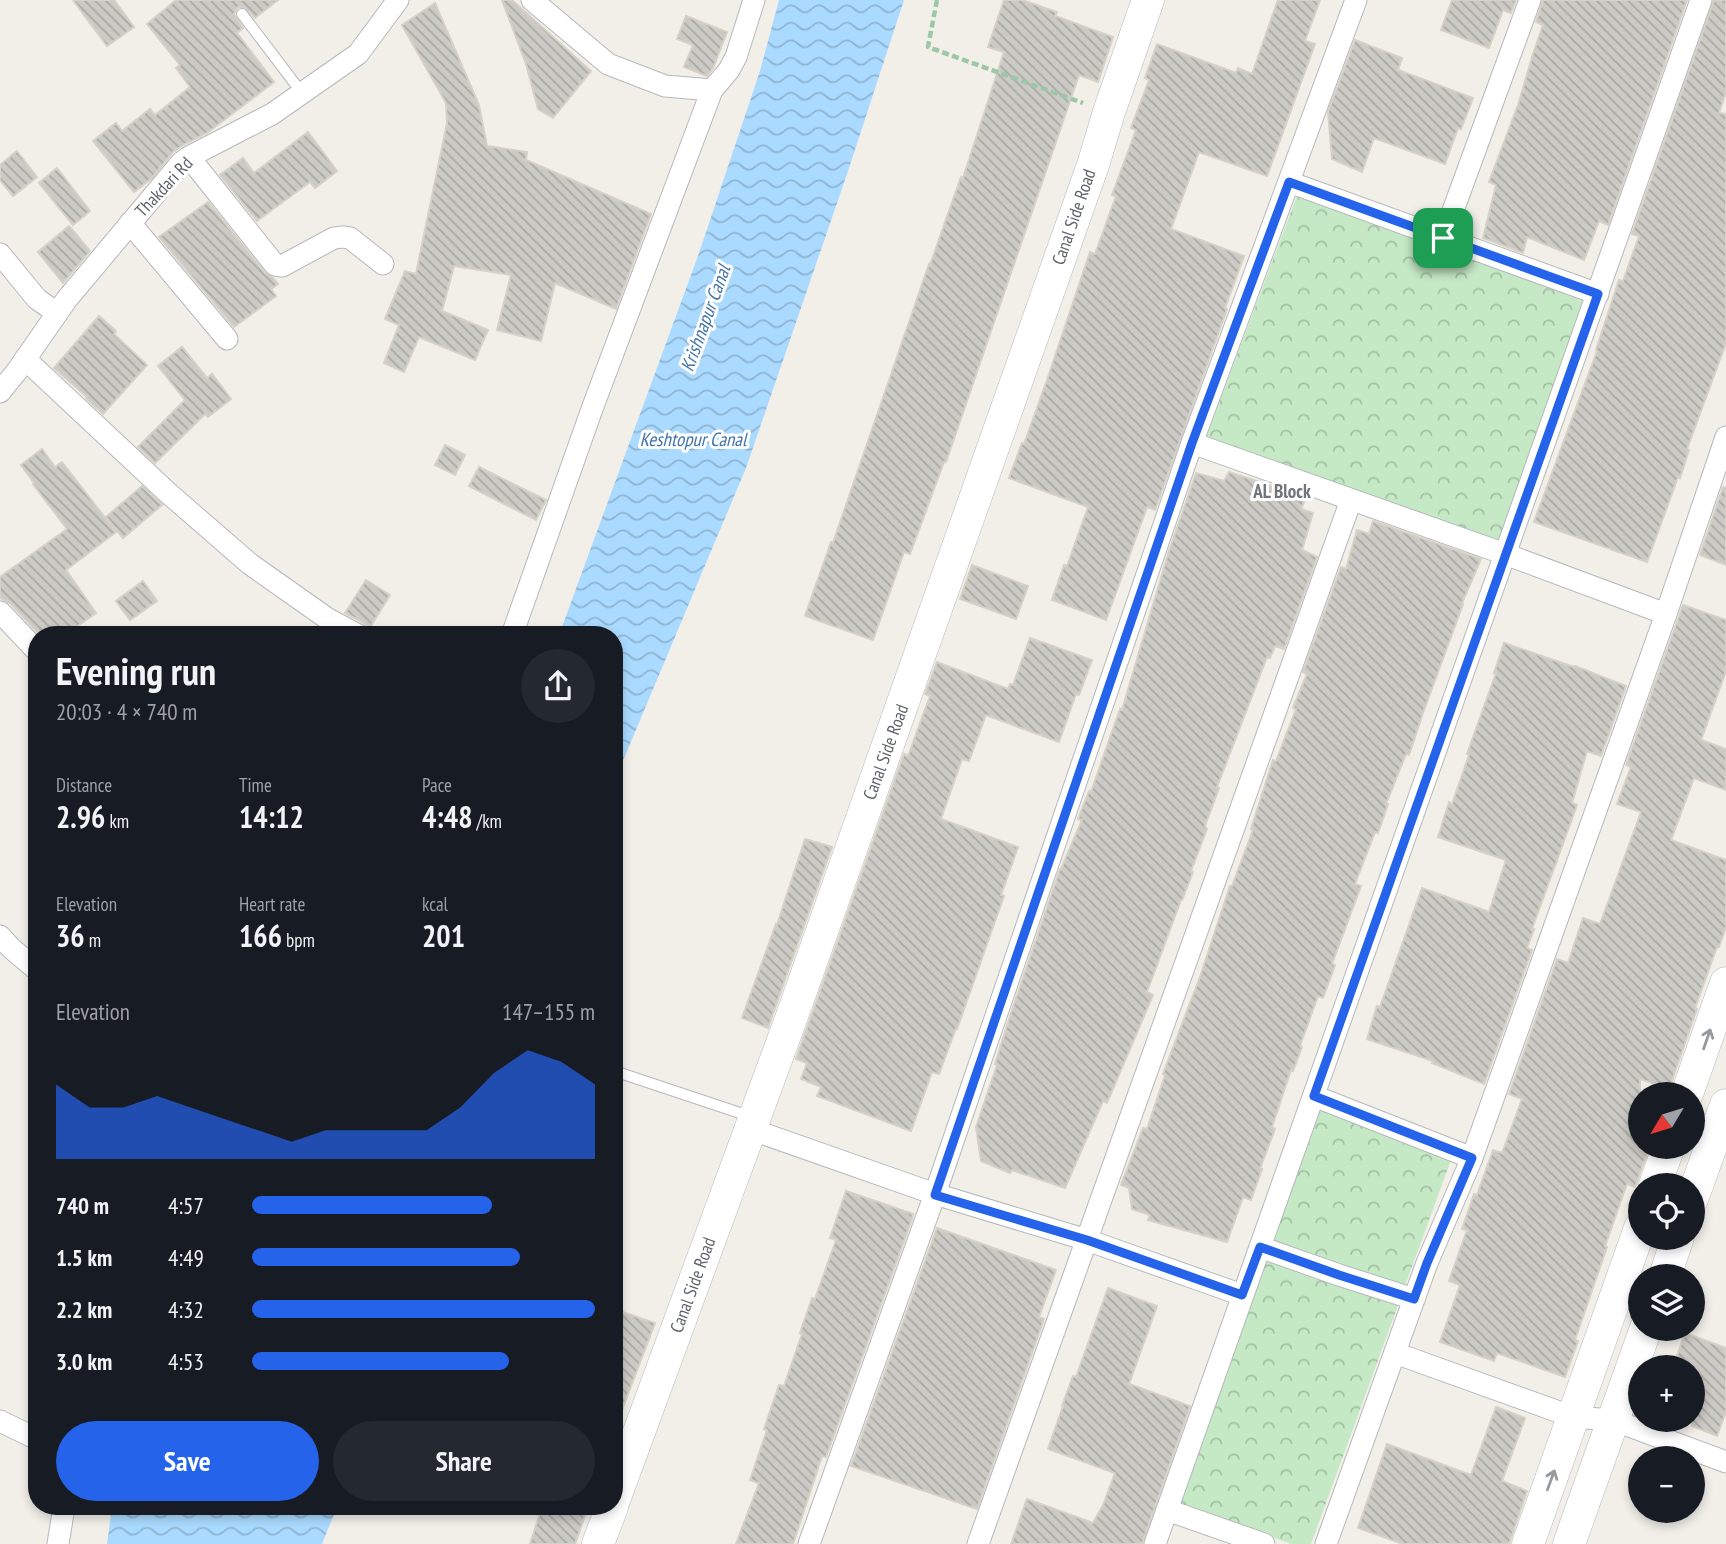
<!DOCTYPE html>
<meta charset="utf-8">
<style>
body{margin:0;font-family:"PT Sans Narrow",sans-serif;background:#242831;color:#f1f3f6;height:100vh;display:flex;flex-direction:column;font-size:26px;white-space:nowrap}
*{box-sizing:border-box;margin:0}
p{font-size:23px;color:#9ea1a6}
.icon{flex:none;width:38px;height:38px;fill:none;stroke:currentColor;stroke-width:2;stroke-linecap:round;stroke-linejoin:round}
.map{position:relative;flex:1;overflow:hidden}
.sheet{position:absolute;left:28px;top:626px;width:595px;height:889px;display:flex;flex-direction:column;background:#171b24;border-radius:28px;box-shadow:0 4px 10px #0003}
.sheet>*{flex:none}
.needle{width:46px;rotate:232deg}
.fabs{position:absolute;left:1628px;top:1082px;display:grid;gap:14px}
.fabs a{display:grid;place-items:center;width:77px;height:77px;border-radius:50%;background:#171b24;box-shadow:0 4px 10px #0003;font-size:35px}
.pin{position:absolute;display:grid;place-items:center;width:60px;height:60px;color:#fff;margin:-30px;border-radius:14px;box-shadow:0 4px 10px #0006}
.round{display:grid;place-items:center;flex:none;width:74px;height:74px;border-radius:37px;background:#242831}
.head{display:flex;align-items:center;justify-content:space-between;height:119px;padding:0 28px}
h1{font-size:38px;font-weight:700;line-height:52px}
.metrics{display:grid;grid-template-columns:repeat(3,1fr);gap:10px;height:119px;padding:7px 28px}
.metrics div{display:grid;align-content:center}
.metrics b{font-size:30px;font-weight:700}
.metrics small{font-size:19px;font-weight:400}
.metrics p{font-size:19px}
.chart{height:196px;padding:14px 28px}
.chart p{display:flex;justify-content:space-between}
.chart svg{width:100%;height:126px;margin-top:7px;fill:#2563eb;opacity:.7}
.cta{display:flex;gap:14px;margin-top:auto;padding:14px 28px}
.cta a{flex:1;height:80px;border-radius:42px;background:#2563eb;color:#fff;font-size:28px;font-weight:700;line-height:80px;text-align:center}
.cta a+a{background:#242831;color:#f1f3f6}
ul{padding:0 28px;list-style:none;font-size:23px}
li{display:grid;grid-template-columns:112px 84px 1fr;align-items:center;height:52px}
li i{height:18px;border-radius:9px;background:#2563eb}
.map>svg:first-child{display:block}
</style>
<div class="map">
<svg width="1726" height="1544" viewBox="0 0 1726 1544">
<defs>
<pattern id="forest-crowns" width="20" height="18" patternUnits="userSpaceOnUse" patternTransform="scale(1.75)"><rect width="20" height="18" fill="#c5e8c5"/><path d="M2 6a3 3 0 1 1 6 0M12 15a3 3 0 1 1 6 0" fill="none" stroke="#a3c0a4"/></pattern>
<pattern id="water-waves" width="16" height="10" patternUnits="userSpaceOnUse" patternTransform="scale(1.75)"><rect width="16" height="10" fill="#aadaff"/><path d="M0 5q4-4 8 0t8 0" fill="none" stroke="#8eb4d2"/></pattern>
<pattern id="building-back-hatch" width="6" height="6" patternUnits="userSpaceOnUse" patternTransform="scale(1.75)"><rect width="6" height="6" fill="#cccac5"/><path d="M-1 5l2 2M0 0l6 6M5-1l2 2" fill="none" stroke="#a9a8a4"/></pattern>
</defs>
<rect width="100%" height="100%" fill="#f1efe8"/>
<g fill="url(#forest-crowns)">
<path d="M 1298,193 L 1588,303 L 1499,542 L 1206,438 Z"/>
<path d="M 1321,1107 L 1452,1157 L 1311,1544 L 1291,1544 L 1179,1503 Z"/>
</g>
<g fill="url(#water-waves)">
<path d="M 779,0 L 904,0 L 848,171 L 746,468 L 614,782 L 614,635 L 559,635 L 698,256 L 760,71 Z"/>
<path d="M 112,1507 L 337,1507 L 322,1544 L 107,1544 Z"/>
</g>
<g fill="url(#building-back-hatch)" stroke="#d6d1c6" stroke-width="2">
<path d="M 73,0 L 114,0 L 134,27 L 107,46 Z"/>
<path d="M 176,0 L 278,0 L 255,18 L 244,7 L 238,7 L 234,14 L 243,28 L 237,33 L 274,82 L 207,133 L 183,145 L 173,152 L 152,178 L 134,192 L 93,141 L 116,123 L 122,131 L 150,109 L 155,115 L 190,87 L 176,68 L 180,65 L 147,24 Z"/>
<path d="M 502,0 L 512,0 L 591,71 L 553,118 L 538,109 L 526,64 Z"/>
<path d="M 1004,0 L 1022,0 L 1057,12 L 1055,16 L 1113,37 L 1098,82 L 1079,75 L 946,462 L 944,462 L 910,554 L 904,552 L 873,640 L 805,616 L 831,542 L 833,543 L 856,476 L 929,264 L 930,265 L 961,177 L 963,178 L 1004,52 L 988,47 Z"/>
<path d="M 1278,0 L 1320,0 L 1305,41 L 1315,44 L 1267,176 L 1199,152 L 1171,229 L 1244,256 L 1225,308 L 1227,309 L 1155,510 L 1147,507 L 1106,620 L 1052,600 L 1064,565 L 1067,566 L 1088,507 L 1009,478 L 1022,443 L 1024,444 L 1047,380 L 1090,252 L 1095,254 L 1116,196 L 1112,195 L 1136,130 L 1131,128 L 1149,80 L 1145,78 L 1157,44 L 1236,73 L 1238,68 L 1252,74 Z"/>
<path d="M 1452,0 L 1516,0 L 1511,13 L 1503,10 L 1489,48 L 1441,30 Z"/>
<path d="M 1543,0 L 1687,0 L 1608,225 L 1599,221 L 1584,260 L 1527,237 L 1523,253 L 1483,238 L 1496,185 L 1489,182 L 1518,105 L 1533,54 L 1543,25 L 1536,22 Z"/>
<path d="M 1714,0 L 1726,0 L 1726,92 L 1719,113 L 1726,114 L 1726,343 L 1687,449 L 1689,450 L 1680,478 L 1678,477 L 1647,562 L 1534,522 L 1597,351 L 1596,350 L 1619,280 L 1623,281 L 1639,236 L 1632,234 Z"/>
<path d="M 435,3 L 479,105 L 487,146 L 527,152 L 526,160 L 651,214 L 616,309 L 555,283 L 541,341 L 497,330 L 511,275 L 454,266 L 442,311 L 488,330 L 475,360 L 419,337 L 404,372 L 384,363 L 399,325 L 385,319 L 405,271 L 416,274 L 447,123 L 446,103 L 402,25 Z"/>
<path d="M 686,16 L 727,32 L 713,68 L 707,76 L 684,67 L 693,45 L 677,39 Z"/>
<path d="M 1355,40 L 1402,58 L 1398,70 L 1473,98 L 1461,129 L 1458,128 L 1445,164 L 1374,138 L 1362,172 L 1332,159 L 1328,112 Z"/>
<path d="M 308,132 L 337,171 L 315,188 L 310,182 L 257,221 L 220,175 L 243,158 L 254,173 Z"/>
<path d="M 17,151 L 37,177 L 13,196 L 0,180 L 0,165 Z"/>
<path d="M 57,168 L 90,211 L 73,225 L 39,183 Z"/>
<path d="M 208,202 L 265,273 L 273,278 L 278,284 L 271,289 L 276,296 L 234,327 L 159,237 Z"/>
<path d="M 69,226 L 90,251 L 63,283 L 38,252 Z"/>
<path d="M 99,316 L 116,331 L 114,334 L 147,365 L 103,414 L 86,398 L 87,397 L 54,368 Z"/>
<path d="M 182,347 L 207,378 L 212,374 L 231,399 L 208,417 L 205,414 L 155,463 L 138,447 L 185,400 L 158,366 Z"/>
<path d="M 445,445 L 465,455 L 455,475 L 435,465 Z"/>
<path d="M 42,449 L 55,467 L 62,462 L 116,532 L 66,570 L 96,613 L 65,635 L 40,635 L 10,603 L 0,598 L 0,577 L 67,529 L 33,484 L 34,483 L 21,465 Z"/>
<path d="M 479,467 L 546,500 L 536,520 L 469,486 Z"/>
<path d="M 1229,472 L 1306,497 L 1301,509 L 1313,513 L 1302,550 L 1317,557 L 1284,649 L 1275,646 L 1270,658 L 1267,657 L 1217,787 L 1219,788 L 1205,826 L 1207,829 L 1191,871 L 1193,872 L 1182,900 L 1181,900 L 1147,992 L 1153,995 L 1107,1103 L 1103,1101 L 1065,1188 L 1012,1170 L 1010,1173 L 981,1161 L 976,1127 L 997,1065 L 995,1064 L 1010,1016 L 1060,869 L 1061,869 L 1082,820 L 1078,819 L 1089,791 L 1091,792 L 1120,709 L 1122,710 L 1168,554 L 1196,473 L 1224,481 Z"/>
<path d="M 142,486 L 162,505 L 123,538 L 106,517 Z"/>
<path d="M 1723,487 L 1726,488 L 1726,565 L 1700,555 Z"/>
<path d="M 1373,521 L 1481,559 L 1462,603 L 1463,604 L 1423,713 L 1409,755 L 1406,754 L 1386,804 L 1388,804 L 1378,833 L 1375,832 L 1355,884 L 1361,886 L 1332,964 L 1335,965 L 1323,998 L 1318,996 L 1300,1046 L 1302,1047 L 1293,1071 L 1291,1070 L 1272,1127 L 1275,1129 L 1260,1169 L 1262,1169 L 1251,1200 L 1243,1197 L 1227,1242 L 1148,1220 L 1150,1215 L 1132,1209 L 1129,1188 L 1121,1185 L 1143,1128 L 1147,1129 L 1165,1075 L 1163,1074 L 1200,977 L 1230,886 L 1232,886 L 1253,830 L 1251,829 L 1273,760 L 1276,761 L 1296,709 L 1293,708 L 1307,674 L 1303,672 L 1341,567 L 1346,569 L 1357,530 L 1369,534 Z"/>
<path d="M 972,565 L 1028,586 L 1016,619 L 960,599 Z"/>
<path d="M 366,580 L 390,595 L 369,629 L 364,623 L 345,613 Z"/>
<path d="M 143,581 L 157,601 L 130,620 L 116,601 Z"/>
<path d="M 1683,605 L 1726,620 L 1726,671 L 1701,740 L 1726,749 L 1726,790 L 1694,778 L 1671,840 L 1726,860 L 1726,927 L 1719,947 L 1717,947 L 1695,1008 L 1697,1009 L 1669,1089 L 1640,1079 L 1640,1148 L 1648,1151 L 1635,1187 L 1627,1184 L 1605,1246 L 1607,1247 L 1575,1340 L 1578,1341 L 1565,1377 L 1497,1353 L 1494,1361 L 1440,1342 L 1460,1285 L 1449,1281 L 1467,1230 L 1462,1229 L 1474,1194 L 1477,1195 L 1493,1150 L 1502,1153 L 1522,1099 L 1509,1094 L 1557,959 L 1568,963 L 1583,918 L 1600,924 L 1641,812 L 1617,804 L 1631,767 L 1626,765 Z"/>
<path d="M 1030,638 L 1092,660 L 1079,695 L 1076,694 L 1059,742 L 986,715 L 969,761 L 962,759 L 941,819 L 1018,847 L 1001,895 L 1004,896 L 957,1029 L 956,1028 L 939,1074 L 932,1072 L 911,1131 L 817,1096 L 821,1087 L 801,1079 L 807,1063 L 796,1059 L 904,754 L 908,756 L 930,696 L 925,694 L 937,662 L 1008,689 L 1010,684 L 1013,685 Z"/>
<path d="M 1504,643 L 1574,667 L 1575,666 L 1626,686 L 1601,756 L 1587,751 L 1572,803 L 1577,805 L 1532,929 L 1534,929 L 1527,948 L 1532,950 L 1484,1084 L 1432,1063 L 1433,1061 L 1367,1039 L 1377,1006 L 1380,1007 L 1422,888 L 1489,912 L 1506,860 L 1438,837 L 1449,802 L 1452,804 L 1469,755 L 1467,754 L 1496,673 L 1494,673 Z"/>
<path d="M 805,839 L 832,847 L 768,1028 L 742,1018 L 776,924 L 777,925 Z"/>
<path d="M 846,1191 L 913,1214 L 912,1219 L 826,1457 L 822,1456 L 793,1544 L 736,1544 L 759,1483 L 750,1480 L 767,1430 L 764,1429 L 779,1385 L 784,1386 L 802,1334 L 800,1333 L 812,1298 L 815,1299 L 836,1240 L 830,1238 Z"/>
<path d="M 937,1228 L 1056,1270 L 1039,1317 L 1044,1319 L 977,1509 L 851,1466 Z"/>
<path d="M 1108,1288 L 1157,1306 L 1129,1384 L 1190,1406 L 1142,1544 L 1011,1544 L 1027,1499 L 1093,1523 L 1103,1505 L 1115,1473 L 1048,1449 L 1063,1406 L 1062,1406 L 1073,1376 L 1076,1377 Z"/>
<path d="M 614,1309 L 655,1323 L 617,1423 L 614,1423 Z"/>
<path d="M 1685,1333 L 1726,1348 L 1726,1412 L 1717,1436 L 1692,1426 L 1692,1367 L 1673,1367 Z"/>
<path d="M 1496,1407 L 1525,1418 L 1502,1481 L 1527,1491 L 1509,1544 L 1403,1544 L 1358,1528 L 1387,1444 L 1471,1475 Z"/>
<path d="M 542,1507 L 588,1507 L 575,1544 L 530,1544 Z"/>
</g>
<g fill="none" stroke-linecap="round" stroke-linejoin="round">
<defs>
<g id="lane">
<path d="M 242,14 L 302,93"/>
<path d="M 614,1071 L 752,1117"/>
</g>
<g id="street">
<path d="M 712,90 L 729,70 L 736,57 L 754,0"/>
<path d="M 189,157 L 275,265 L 282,266 L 334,238 L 343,237 L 350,238 L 383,264"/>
<path d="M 1289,182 L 1598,294"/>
<path d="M 130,223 L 227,339"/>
<path d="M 1443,238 L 1530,0"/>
<path d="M 0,254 L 37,299 L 57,313"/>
<path d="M 25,359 L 167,492 L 250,564 L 328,619 L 358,635"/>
<path d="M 0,392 L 17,371 L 67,299 L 181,163 L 189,157 L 272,114 L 358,54 L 398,0"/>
<path d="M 1192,443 L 1505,554 L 1666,614"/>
<path d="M 0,612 L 37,651"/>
<path d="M 512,635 L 592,409 L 712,90 L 665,86 L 608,64 L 532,0"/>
<path d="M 0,936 L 11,948 L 37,970"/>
<path d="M 1314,1096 L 1472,1158"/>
<path d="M 750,1129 L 935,1194 L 1087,1240 L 1242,1295"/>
<path d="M 1260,1247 L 1339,1275 L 1414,1299"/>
<path d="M 1395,1353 L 1573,1417 L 1613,1420 L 1726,1462"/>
<path d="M 0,1421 L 37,1439"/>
<path d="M 1167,1510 L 1264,1544"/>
<path d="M 58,1544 L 64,1507"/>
<path d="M 809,1544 L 935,1194 L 1192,443 L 1356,0"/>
<path d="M 978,1544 L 1351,500"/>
<path d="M 1155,1544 L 1701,0"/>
<path d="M 1326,1544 L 1427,1263 L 1472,1158 L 1666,614 L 1726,437"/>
</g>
<g id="secondary">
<path d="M 1687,1094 L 1726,983"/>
<path d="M 1655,1185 L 1669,1146"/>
<path d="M 1692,1199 L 1726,1105"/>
<path d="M 1665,1276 L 1678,1237"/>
<path d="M 614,1500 L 792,1016 L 1093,165 L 1109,112 L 1148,0"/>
<path d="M 598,1544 L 612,1507"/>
<path d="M 1528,1544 L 1640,1228"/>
<path d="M 1569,1544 L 1646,1328"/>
</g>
</defs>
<use href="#lane" stroke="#b5b8bc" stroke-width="12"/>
<use href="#street" stroke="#b5b8bc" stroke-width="23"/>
<use href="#secondary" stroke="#b6babf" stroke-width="33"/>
<path stroke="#9cc7a9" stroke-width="4.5" stroke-dasharray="7 3.5" stroke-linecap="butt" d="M 937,0 L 928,47 L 1083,103"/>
<use href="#lane" stroke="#fff" stroke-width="10"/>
<use href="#street" stroke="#fff" stroke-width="21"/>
<use href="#secondary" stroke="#fff" stroke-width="32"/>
</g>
<defs><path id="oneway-shaft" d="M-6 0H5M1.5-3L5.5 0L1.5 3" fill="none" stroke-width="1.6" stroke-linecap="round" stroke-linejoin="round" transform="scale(1.75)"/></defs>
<g stroke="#979a9d">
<use href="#oneway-shaft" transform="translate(1707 1039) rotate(-71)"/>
<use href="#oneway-shaft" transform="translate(1551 1480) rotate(-70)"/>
</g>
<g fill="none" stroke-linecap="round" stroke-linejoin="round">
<defs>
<path id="route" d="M 1289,182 L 1598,294 L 1314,1096 L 1472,1158 L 1427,1263 L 1414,1299 L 1339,1275 L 1260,1247 L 1242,1295 L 1087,1240 L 935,1195 L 1192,443 Z"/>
</defs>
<use href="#route" stroke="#fff" stroke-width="14"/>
<use href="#route" stroke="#2563eb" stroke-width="9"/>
</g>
<g text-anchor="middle" stroke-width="6" stroke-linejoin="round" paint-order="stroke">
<g font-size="18" fill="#5f6368" stroke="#fff">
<text transform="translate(164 187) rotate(-47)" y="6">Thakdari Rd</text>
<text transform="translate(1074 217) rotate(-71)" y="6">Canal Side Road</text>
<text transform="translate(886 752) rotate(-70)" y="6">Canal Side Road</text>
<text transform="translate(693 1285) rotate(-70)" y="6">Canal Side Road</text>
</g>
<g font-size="19" font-style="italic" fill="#4174aa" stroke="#fff">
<text transform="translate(705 318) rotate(-70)" y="7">Krishnapur Canal</text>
<text x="693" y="446">Keshtopur Canal</text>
</g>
<g font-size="19" font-weight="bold" fill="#70757a" stroke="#fff">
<text x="1282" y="498">AL Block</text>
</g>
</g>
</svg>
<div class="fabs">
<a><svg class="needle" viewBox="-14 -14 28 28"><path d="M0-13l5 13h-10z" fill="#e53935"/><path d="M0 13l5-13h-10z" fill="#9ea1a6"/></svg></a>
<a><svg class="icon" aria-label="locate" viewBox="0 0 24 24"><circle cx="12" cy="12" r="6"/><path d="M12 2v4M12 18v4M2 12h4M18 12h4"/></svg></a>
<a><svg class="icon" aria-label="layers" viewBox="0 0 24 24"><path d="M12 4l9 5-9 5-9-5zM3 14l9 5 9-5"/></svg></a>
<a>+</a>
<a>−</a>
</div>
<div class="pin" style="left:1443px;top:238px;background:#1e9e55"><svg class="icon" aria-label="arrive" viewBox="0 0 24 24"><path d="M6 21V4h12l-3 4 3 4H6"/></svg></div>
<section class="sheet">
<div class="head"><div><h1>Evening run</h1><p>20:03 · 4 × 740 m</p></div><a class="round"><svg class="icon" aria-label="share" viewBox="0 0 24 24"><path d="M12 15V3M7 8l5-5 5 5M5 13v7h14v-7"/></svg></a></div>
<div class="metrics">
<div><p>Distance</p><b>2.96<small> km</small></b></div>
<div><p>Time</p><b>14:12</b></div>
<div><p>Pace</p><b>4:48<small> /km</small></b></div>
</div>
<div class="metrics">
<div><p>Elevation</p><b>36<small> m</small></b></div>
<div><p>Heart rate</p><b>166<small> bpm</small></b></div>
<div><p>kcal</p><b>201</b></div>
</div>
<div class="chart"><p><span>Elevation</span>147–155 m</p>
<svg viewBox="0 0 160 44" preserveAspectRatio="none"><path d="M0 44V18L10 26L20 26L30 22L40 26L50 30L60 34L70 38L80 34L90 34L100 34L110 34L120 26L130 14L140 6L150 10L160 18V44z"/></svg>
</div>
<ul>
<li><b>740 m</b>4:57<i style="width:70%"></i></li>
<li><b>1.5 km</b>4:49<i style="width:78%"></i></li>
<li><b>2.2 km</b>4:32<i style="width:100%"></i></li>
<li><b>3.0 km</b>4:53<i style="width:75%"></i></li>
</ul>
<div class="cta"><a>Save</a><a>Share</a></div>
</section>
</div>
